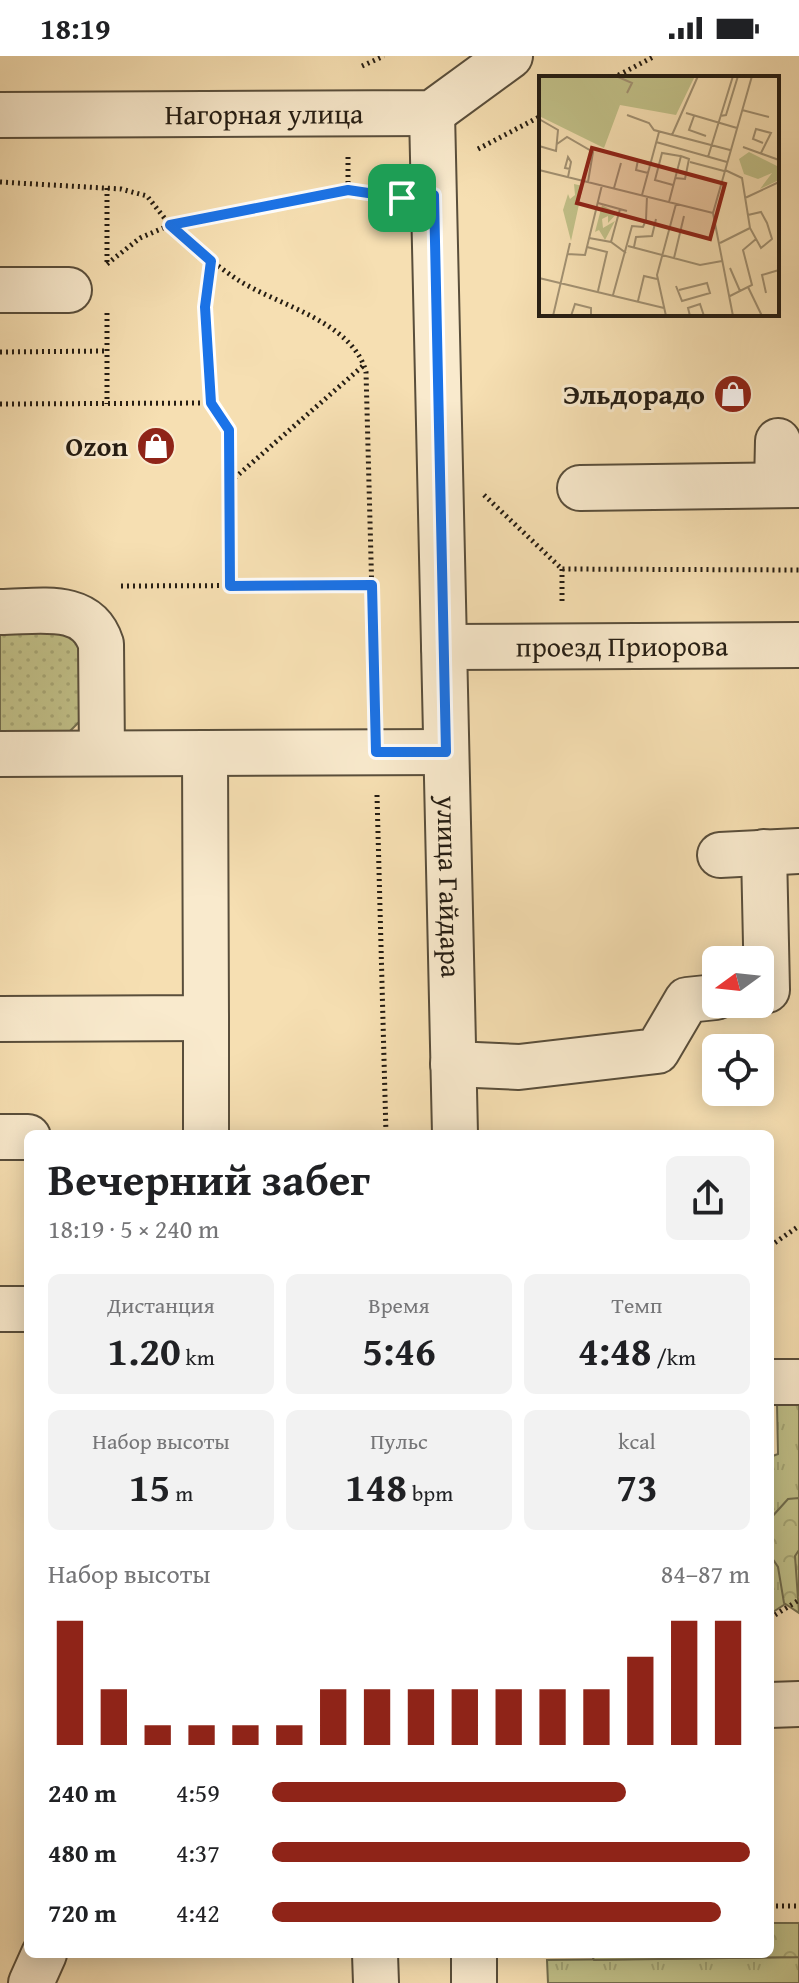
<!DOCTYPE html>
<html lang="ru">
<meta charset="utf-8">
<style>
body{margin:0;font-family:"Gentium Book Plus",serif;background:#f2f2f2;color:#202124;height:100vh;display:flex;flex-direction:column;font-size:30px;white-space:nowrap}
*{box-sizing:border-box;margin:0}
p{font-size:26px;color:#757577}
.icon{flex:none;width:44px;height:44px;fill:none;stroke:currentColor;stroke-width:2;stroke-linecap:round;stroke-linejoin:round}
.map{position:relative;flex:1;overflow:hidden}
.details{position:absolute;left:24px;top:1074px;width:750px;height:828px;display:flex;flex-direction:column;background:#fff;border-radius:12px;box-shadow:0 4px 20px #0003}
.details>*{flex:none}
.needle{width:52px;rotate:255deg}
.buttons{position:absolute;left:702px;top:890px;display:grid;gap:16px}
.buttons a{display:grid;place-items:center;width:72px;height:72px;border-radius:12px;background:#fff;box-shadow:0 4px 20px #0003;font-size:40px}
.pin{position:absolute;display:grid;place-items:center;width:68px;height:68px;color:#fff;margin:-34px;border-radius:16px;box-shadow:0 4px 12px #0006}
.round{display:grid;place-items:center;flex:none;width:84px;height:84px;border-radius:12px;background:#f2f2f2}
.headline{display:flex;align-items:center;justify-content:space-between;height:136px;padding:0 24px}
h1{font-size:44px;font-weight:700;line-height:60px}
.figures{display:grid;grid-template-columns:repeat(3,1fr);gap:12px;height:136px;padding:8px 24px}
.figures div{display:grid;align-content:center;border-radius:12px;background:#f2f2f2;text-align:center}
.figures b{font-size:40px;font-weight:700}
.figures small{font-size:22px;font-weight:400}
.figures p{font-size:22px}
.chart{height:224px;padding:16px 24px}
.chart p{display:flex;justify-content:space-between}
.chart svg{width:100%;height:144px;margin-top:8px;stroke:#8f2418;stroke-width:6}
ul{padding:0 24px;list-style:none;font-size:26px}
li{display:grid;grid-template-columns:128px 96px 1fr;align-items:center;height:60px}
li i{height:20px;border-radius:10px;background:#8f2418}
.status{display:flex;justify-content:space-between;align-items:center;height:56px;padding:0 40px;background:#fff;direction:ltr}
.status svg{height:22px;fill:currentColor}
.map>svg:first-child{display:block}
</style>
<div class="status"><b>18:19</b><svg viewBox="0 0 49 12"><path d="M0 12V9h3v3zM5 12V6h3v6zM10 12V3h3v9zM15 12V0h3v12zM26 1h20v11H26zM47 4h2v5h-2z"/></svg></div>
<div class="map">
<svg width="799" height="1927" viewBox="0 0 799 1927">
<defs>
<pattern id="grass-tufts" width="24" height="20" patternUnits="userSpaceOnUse" patternTransform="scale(2)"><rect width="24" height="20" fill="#c1c088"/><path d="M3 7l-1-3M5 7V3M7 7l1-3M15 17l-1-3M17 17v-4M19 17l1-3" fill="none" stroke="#a6a574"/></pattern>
<pattern id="forest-crowns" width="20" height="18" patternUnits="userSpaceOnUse" patternTransform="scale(2)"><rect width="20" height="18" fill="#c1c088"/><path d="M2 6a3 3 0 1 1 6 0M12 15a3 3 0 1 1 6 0" fill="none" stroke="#a6a574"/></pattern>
<pattern id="park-dots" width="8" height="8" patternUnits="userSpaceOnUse" patternTransform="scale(2)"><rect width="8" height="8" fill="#c1c088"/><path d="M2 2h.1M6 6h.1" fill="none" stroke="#a6a574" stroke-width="1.8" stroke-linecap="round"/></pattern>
</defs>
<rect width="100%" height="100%" fill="#f6dfb2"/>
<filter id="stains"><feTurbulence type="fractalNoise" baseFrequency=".0025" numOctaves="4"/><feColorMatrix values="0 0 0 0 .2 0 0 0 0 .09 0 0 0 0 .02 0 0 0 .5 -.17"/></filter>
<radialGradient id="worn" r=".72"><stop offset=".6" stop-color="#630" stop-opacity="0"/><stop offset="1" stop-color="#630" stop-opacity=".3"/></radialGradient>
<g fill="url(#grass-tufts)" stroke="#736e4e" stroke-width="2">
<path d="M 799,1346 L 799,1539 L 770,1558 L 770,1401 L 778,1398 L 777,1348 Z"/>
<path d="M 799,1901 L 799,1927 L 548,1927 L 547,1904 Z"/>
</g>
<g fill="url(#forest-crowns)" stroke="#736e4e" stroke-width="2">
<path d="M 799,1442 L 799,1494 L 795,1500 L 799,1557 L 784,1547 L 778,1511 L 770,1499 L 770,1463 L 788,1443 Z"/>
<path d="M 770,1867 L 799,1867 L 799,1901 L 594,1904 L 591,1898 L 770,1898 Z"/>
</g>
<path fill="url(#park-dots)" stroke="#736e4e" stroke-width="2" d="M 0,570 L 64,573 L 83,590 L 82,663 L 64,681 L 0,686 Z"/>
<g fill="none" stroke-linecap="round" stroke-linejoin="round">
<defs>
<g id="minor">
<path id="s1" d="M 432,57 L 455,1078"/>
<path id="s2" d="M 0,59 L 432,57 L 510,0"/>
<path d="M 0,234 L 69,234"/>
<path d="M 777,429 L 778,385"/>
<path d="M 580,432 L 799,429"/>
<path d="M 0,556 C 38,556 87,544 101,588 L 102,697"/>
<path id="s3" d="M 444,591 L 799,589"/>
<path d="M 0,698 L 446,696"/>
<path d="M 764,796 L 767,934"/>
<path d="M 720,799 L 799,795"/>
<path d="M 206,962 L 206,1078"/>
<path d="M 0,963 L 206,962 L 205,697"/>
<path d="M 453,1008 L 519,1011 L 657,995 L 687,944 L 716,941"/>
<path d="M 0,1081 L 28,1081"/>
<path d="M 0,1253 L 28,1253"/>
<path d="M 770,1326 L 799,1326"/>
<path d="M 770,1649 L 799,1648"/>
<path d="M 375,1898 L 376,1927"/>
<path d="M 474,1898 L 474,1927"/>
<path d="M 31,1927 L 44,1898"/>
</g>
</defs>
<use href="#minor" stroke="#594e3b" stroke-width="48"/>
<g stroke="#251d13" stroke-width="5" stroke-dasharray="2 4" stroke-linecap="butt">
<path d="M 362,10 L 384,0"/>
<path d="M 613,22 L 655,0"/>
<path d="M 478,93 L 541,60"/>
<path d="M 348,101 L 348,134"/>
<path d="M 0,126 L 121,133 L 147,140 L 170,169 L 348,134 L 389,140"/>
<path d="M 107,132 L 107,207"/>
<path d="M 107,208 L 140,182 L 170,169 C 191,189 214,208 238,224 C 279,250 352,265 366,316 L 375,653"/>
<path d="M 107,257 L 107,348"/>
<path d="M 0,296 L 107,295"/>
<path d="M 211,347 L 205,251 L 211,205"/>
<path d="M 0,348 L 211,347 L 229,374 L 230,530"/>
<path d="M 230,426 L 364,309"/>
<path d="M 484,439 L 562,513 L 799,514"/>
<path d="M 121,530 L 372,529"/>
<path d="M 562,545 L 562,513"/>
<path d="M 377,739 L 386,1078"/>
<path d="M 770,1190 L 799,1170"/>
<path d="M 770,1562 L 799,1544"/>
<path d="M 770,1850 L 799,1850"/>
</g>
<use href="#minor" stroke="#f9eacd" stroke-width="44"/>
</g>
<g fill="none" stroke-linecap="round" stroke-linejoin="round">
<defs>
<path id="route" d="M 348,134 L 402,142 L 434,139 L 446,696 L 376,696 L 372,529 L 230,530 L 229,374 L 211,347 L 205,251 L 211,205 L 170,169 Z"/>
</defs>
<use href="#route" stroke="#fff" stroke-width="16"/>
<use href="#route" stroke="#1a73e8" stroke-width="10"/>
</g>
<defs>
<symbol id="shop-disc" viewBox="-11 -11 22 22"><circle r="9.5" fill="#8f2418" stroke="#f9eacd"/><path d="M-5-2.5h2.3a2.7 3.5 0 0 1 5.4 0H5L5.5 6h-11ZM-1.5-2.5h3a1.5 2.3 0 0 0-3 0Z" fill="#fff"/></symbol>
</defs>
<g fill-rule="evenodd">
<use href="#shop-disc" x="711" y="316" width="44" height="44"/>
<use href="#shop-disc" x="134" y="368" width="44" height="44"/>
</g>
<g text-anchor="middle" stroke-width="6" stroke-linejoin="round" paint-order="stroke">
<g font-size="28" fill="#251d13" stroke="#f9eacd">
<text dy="10" stroke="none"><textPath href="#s2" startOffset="264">Нагорная улица</textPath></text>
<text dy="10" stroke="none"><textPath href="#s3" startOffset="178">проезд Приорова</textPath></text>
<text dy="10" stroke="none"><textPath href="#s1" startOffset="774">улица Гайдара</textPath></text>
</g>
<g font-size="28" font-weight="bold" fill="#251d13" stroke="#f9eacd" text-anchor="end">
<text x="705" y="348">Эльдорадо</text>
<text x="128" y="400">Ozon</text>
</g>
</g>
<g transform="translate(539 20)">
<rect width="240" height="240" fill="#f6dfb2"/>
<path d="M 35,108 L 44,110 L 32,165 L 24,134 L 29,118 L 31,123 L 36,119 ZM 63,129 L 78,137 L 69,147 L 69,140 L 63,143 L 64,152 L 76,145 L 66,164 L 60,154 L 56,156 Z" fill="#c1c088"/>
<path d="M 210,76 L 240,91 L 240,104 L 221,113 L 233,97 L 219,103 L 205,98 L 200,83 Z" fill="#c1c088"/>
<path d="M 0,0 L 156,0 L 137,39 L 81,29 L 65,72 L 0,40 Z" fill="#c1c088"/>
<path fill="none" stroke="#a29172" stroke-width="2" d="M 77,0 L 93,7 L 88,17M 203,34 L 230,41M 147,37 L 198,52M 88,39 L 110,47 L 115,54 L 191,74M 155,40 L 150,54 L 167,60M 181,40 L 187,39 L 199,0M 0,43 L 19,54 L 17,75 L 0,70M 133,59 L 159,0M 117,66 L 188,86M 18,68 L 28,61 L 54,76 L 49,106M 204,71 L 240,84M 222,77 L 232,57 L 217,53 L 214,63 L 224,67M 169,81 L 194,0M 151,86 L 185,95M 0,94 L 174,137M 186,94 L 203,102 L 211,152 L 222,172 L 233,163 L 228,147 L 222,136 L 209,139M 109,97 L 97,94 L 99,84 L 111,87M 29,101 L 32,86 L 29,81 L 26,92 L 31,93M 134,109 L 116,104 L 123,77 L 141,80M 75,112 L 82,87M 103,119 L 120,56M 206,122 L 240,106M 130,126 L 142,80 L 150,83 L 146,103 L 136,102M 59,127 L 88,135M 50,162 L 72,166 L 87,177M 72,166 L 81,133M 181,167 L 211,152M 89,170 L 161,189 L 183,185M 48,171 L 68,176 L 59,215M 95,171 L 97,161 L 113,160 L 117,143M 28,178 L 46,179 L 63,109M 135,182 L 145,140M 191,192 L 201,215M 0,202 L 125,232M 137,210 L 143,225 L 171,217 L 168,207 L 140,214M 209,211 L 223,240M 227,217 L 223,199 L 240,194M 74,219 L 93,150 L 104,151 L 107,144 L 108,120M 191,220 L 213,209 L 204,174 L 217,163M 99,225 L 105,200 L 118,203M 14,240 L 31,167M 32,240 L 36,228 L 52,232 L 52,240M 127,240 L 118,199 L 137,128M 151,240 L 149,232 L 161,228 L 165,240M 194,240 L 174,137 L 213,0"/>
<path fill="#8f2418" fill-opacity="0.15" stroke="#8f2418" stroke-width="4" d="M 53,72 L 186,108 L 171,163 L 38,127 Z"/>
<rect width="240" height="240" fill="none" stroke="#251d13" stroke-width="4"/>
</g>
<rect width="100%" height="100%" filter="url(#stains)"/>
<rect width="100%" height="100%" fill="url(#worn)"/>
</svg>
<div class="buttons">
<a><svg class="needle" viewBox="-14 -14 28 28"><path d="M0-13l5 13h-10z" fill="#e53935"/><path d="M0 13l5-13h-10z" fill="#757577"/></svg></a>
<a><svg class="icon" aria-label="locate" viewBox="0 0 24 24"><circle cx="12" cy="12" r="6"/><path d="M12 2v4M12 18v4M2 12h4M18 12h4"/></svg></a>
</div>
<div class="pin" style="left:402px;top:142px;background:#1e9e55"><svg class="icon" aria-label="arrive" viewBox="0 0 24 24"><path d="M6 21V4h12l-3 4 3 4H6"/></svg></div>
<section class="details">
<div class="headline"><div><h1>Вечерний забег</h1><p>18:19 · 5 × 240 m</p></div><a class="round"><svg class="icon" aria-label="share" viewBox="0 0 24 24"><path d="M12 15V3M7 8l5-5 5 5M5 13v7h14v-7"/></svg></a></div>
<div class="figures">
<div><p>Дистанция</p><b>1.20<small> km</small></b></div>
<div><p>Время</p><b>5:46</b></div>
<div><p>Темп</p><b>4:48<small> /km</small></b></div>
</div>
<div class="figures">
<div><p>Набор высоты</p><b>15<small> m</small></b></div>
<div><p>Пульс</p><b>148<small> bpm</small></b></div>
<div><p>kcal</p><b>73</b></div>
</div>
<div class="chart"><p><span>Набор высоты</span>84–87 m</p>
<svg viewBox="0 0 160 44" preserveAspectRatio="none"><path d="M5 44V6M15 44V27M25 44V38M35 44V38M45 44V38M55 44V38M65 44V27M75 44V27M85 44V27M95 44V27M105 44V27M115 44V27M125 44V27M135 44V17M145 44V6M155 44V6"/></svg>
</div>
<ul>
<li><b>240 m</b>4:59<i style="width:74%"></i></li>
<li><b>480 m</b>4:37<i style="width:100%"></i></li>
<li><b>720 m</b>4:42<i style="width:94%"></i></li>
</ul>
</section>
</div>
